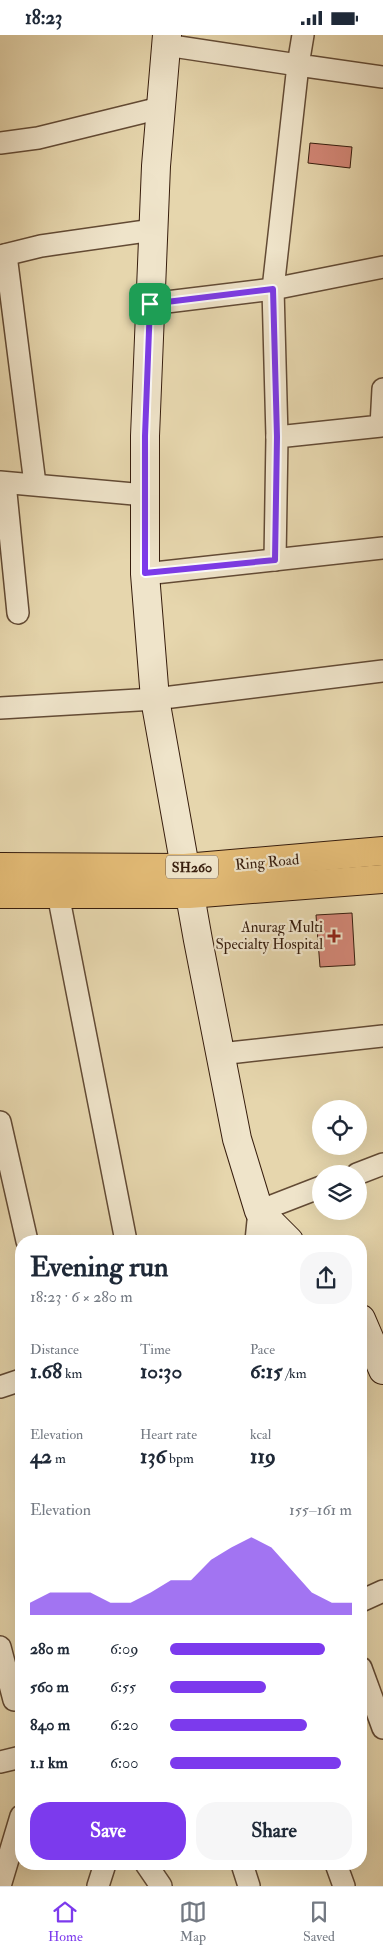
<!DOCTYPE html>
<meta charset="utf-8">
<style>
body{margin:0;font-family:"IM FELL Double Pica",serif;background:#f6f6f7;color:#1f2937;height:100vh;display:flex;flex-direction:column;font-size:19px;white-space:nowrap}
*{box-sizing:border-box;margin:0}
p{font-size:16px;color:#747a83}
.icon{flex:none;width:28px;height:28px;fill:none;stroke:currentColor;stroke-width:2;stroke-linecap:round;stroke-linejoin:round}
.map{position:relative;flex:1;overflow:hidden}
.panel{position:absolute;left:15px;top:1200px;width:352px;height:635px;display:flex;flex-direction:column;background:#fff;border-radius:20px;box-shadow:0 5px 20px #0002}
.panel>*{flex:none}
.fabs{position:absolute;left:312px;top:1065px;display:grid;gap:10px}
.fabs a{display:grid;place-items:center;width:55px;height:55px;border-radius:50%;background:#fff;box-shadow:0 5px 20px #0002;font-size:25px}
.pin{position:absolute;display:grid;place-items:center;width:42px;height:42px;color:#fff;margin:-21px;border-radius:10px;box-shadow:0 2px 8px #0006}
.round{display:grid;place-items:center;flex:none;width:52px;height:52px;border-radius:20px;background:#f6f6f7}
.head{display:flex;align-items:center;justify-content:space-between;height:85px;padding:0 15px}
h1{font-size:28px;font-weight:800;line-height:38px}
.metrics{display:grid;grid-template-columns:repeat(3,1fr);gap:8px;height:85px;padding:5px 15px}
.metrics div{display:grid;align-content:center}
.metrics b{font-size:21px;font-weight:800}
.metrics small{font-size:14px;font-weight:400}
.metrics p{font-size:14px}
.chart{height:140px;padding:10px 15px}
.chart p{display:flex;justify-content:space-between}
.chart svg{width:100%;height:90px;margin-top:5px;fill:#7c3aed;opacity:.7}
.button{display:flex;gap:10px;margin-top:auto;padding:10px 15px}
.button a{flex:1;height:58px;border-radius:20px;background:#7c3aed;color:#fff;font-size:20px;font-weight:800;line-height:58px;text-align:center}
.button a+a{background:#f6f6f7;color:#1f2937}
ul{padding:0 15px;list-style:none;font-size:16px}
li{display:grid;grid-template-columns:80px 60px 1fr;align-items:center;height:38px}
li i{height:12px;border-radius:6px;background:#7c3aed}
.status{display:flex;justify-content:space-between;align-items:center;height:35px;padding:0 25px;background:#fff;direction:ltr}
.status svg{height:14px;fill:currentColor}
.dock{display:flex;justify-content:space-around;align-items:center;height:70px;border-top:1px solid #e0e1e3;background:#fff;font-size:14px;color:#747a83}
.dock a{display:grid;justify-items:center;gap:2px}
.dock .active{color:#7c3aed}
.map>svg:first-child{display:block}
</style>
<div class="status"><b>18:23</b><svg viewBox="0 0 49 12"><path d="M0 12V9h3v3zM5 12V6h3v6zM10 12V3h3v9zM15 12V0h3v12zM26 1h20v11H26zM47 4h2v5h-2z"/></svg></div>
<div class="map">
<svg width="383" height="1851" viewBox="0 0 383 1851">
<rect width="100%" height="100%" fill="#e6d6ad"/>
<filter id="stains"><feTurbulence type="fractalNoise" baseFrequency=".004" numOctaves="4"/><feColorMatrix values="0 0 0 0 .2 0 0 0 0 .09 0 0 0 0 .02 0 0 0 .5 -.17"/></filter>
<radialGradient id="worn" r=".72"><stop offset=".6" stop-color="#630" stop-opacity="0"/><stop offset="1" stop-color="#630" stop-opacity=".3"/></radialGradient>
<g fill="#d38777" stroke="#371d0d">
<path d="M 310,108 L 352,112 L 350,133 L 308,128 Z"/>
<path d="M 352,878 L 355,930 L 320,932 L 316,880 Z"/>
</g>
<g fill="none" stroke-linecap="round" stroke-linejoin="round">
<defs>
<g id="street">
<path d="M 303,0 L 298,30 L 383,42"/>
<path d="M 166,10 L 298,30 L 273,254 L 277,402 L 275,525"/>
<path d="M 0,108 L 38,103 L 160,73"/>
<path d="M 6,220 L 35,449"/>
<path d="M 0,221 L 41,211 L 153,195"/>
<path d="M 150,269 L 273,254 L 383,232"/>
<path d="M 277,402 L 381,391 L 383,354"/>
<path d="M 0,447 L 145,460"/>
<path d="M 5,448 L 18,578"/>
<path d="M 145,539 L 383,513"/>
<path d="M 0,673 L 155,664 L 383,636"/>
<path d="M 58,859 L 126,1206"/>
<path d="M 220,1019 L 383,1001"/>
<path d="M 0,1087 L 27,1206"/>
<path d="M 357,1139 L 383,1129"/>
<path d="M 256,1206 L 259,1176 L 321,1152"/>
<path d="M 0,1352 L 21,1345"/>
<path d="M 361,1566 L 383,1556"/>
<path d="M 0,1612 L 14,1665"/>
<path d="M 361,1633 L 383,1693"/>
<path d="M 0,1727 L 21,1722"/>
<path d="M 146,1829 L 161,1851"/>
<path d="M 242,1829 L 249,1851"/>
<path d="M 336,1829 L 344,1851"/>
<path d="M 0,1851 L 21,1781"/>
<path d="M 98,1851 L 105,1829"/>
</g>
<g id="secondary">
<path d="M 167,0 L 156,131 L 145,401 L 145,539 L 155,664 L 198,905 L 237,1104 L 259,1176 L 289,1206"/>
<path d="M 361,1284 L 383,1335"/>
</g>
<g id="highway">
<path d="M 0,832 L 185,833 L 383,816"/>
<path d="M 0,859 L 189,859 L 383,844"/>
</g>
</defs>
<use href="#street" stroke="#634b35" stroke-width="24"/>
<use href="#secondary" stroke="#371d0d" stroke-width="30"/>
<use href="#highway" stroke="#371d0d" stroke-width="30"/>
<use href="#street" stroke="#efe4ca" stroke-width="21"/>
<use href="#secondary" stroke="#efe4ca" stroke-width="28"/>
<use href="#highway" stroke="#e3bb76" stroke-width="28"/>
</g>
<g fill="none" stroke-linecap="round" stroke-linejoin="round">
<defs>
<path id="route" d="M 273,254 L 277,402 L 275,525 L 145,538 L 145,401 L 150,269 Z"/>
</defs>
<use href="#route" stroke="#fff" stroke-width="10"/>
<use href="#route" stroke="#7c3aed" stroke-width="6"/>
</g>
<path fill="#8f2418" stroke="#efe4ca" stroke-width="2" d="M331.5 893.5h5v5h5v5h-5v5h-5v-5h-5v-5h5z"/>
<g text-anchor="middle" stroke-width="4.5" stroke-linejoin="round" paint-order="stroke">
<rect fill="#efe4ca" stroke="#6e5946" stroke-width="1" x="166" y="820.5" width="52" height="23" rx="4"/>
<g font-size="14" font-weight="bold" fill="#371d0d">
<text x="192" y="837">SH260</text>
</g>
<g font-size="15" fill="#371d0d" stroke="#efe4ca">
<text transform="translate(267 827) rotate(-5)" y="5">Ring Road</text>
</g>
<g font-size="15" fill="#371d0d" stroke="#efe4ca" text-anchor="end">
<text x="323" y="897">Anurag Multi<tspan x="323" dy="17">Specialty Hospital</tspan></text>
</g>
</g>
<rect width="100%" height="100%" filter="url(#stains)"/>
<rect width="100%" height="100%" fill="url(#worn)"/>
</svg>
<div class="fabs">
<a><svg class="icon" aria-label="locate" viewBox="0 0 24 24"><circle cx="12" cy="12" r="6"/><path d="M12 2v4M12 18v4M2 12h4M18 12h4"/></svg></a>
<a><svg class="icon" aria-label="layers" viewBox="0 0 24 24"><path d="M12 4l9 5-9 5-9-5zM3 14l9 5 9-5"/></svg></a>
</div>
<div class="pin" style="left:150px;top:269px;background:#1e9e55"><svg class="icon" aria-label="arrive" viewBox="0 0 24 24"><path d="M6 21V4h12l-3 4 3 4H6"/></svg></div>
<section class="panel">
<div class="head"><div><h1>Evening run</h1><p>18:23 · 6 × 280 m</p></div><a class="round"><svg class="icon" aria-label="share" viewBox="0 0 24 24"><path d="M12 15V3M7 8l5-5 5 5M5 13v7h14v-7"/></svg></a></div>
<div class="metrics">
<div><p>Distance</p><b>1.68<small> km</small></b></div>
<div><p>Time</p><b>10:30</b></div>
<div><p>Pace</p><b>6:15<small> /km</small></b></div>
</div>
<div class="metrics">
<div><p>Elevation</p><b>42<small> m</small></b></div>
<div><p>Heart rate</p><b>136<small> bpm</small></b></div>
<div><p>kcal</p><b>119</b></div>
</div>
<div class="chart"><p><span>Elevation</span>155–161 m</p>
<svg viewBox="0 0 160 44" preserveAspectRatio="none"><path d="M0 44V38L10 33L20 33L30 33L40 38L50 38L60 33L70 27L80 27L90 17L100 11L110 6L120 11L130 22L140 33L150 38L160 38V44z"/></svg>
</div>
<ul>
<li><b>280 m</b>6:09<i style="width:85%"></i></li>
<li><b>560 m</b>6:55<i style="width:53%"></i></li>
<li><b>840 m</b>6:20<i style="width:75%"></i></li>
<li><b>1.1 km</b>6:00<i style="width:94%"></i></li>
</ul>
<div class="button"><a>Save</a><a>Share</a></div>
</section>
</div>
<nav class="dock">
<a class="active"><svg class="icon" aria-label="home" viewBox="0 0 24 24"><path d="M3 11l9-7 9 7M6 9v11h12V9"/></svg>Home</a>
<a><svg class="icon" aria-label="map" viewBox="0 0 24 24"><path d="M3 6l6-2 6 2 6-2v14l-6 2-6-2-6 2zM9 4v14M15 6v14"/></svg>Map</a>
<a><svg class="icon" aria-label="saved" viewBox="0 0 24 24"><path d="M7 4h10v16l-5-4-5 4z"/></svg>Saved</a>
</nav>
